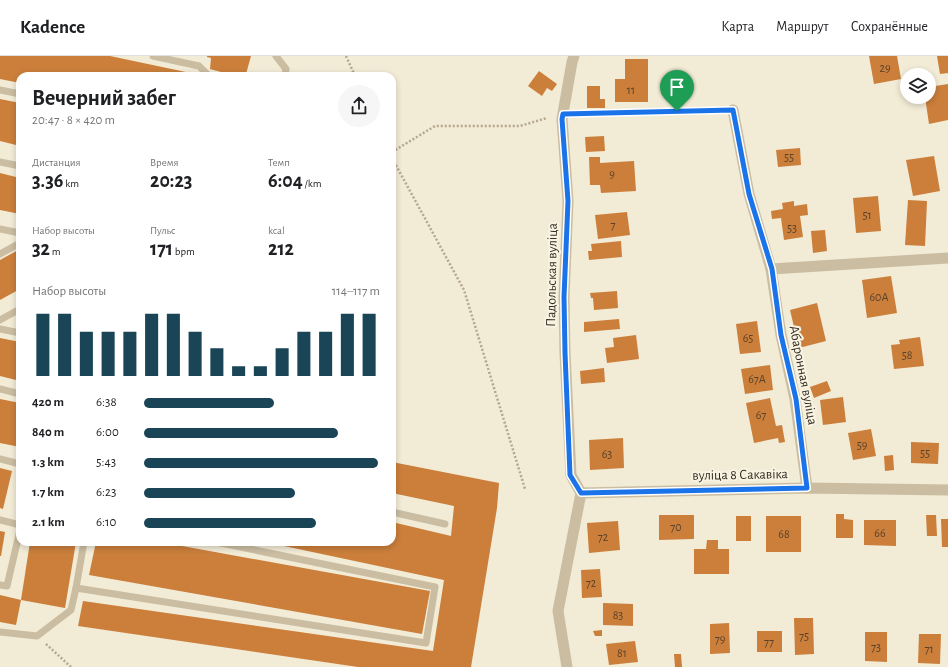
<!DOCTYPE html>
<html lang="ru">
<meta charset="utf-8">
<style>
body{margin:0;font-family:"Alegreya Sans",sans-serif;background:#f6f6f6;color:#202124;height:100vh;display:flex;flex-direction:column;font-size:15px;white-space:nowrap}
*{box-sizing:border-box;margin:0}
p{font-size:13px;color:#757577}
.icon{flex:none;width:22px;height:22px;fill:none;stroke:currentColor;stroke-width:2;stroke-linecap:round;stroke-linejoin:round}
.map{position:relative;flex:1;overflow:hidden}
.drawer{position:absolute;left:16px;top:16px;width:380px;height:474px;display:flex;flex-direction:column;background:#fff;border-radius:12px;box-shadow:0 2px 6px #0003}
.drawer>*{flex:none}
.tools{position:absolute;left:900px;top:12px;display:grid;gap:8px}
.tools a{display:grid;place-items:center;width:36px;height:36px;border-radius:50%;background:#fff;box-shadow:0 2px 6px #0003;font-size:20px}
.pin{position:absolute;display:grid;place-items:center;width:34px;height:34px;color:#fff;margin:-41px -17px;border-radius:50% 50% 50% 0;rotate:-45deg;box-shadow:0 0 4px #0007}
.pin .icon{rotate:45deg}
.round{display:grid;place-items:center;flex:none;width:42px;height:42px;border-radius:21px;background:#f6f6f6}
.headline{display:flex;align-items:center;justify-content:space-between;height:68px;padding:0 16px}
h1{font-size:22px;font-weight:700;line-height:30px}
.figures{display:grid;grid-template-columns:repeat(3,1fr);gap:6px;height:68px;padding:4px 16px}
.figures div{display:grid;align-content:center}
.figures b{font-size:20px;font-weight:700}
.figures small{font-size:11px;font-weight:400}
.figures p{font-size:11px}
.chart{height:112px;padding:8px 16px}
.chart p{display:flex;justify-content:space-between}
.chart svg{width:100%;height:72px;margin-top:4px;stroke:#194557;stroke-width:6}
ul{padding:0 16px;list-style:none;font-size:13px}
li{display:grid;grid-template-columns:64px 48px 1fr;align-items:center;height:30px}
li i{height:10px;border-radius:5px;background:#194557}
header{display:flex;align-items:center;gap:24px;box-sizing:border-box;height:56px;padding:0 20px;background:#fff;border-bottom:1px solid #e0e0e0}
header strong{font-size:19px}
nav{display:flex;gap:22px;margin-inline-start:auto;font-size:14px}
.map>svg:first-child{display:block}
</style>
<header>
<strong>Kadence</strong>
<nav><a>Карта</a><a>Маршрут</a><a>Сохранённые</a></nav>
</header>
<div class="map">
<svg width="948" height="611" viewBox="0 0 948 611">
<rect width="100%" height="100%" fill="#f2ebd6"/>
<g fill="#cb7f3b">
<path d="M 0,0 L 110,0 L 200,19 L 20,20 L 20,27 L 0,23 Z"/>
<path d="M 207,0 L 251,0 L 246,18 L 232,19 L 210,13 L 211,2 L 207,1 Z"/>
<path d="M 869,0 L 897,0 L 901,23 L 874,28 Z"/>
<path d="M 937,0 L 948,0 L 948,17 L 940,18 Z"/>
<path d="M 625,3 L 648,3 L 648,46 L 615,46 L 615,23 L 625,23 Z"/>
<path d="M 539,15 L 557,28 L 552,35 L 547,32 L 542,40 L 528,30 Z"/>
<path d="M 948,28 L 948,64 L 929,68 L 925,41 L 929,41 L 929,31 Z"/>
<path d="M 587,30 L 600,30 L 600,43 L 605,43 L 605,52 L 587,52 Z"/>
<path d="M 0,43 L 20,47 L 20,90 L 0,85 Z"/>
<path d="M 604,80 L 605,95 L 586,96 L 585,81 Z"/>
<path d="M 800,92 L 801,109 L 778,111 L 776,94 Z"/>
<path d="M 934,100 L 940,135 L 913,140 L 906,104 Z"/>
<path d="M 589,101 L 600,101 L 600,107 L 634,105 L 636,135 L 601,137 L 600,129 L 590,129 Z"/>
<path d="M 0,117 L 20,122 L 20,158 L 0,154 Z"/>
<path d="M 878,140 L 881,175 L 856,177 L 853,142 Z"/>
<path d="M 908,144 L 927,145 L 925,190 L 905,189 Z"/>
<path d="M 794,145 L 794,150 L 807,148 L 808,159 L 800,160 L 803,181 L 784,184 L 781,162 L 772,163 L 771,155 L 783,153 L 782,147 Z"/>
<path d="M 627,156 L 630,179 L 598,183 L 595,159 Z"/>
<path d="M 825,174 L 827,195 L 813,197 L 811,175 Z"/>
<path d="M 621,185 L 622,201 L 589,204 L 588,195 L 592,195 L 591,188 Z"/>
<path d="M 20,193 L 20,233 L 0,244 L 0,204 Z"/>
<path d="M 891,220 L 897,257 L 867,262 L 862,224 Z"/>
<path d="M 617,235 L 618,252 L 594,254 L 593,242 L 591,242 L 590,237 Z"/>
<path d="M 817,247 L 826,285 L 799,292 L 790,254 Z"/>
<path d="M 619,263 L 620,273 L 584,276 L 584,266 Z"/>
<path d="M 757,265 L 761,296 L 740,298 L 736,268 Z"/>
<path d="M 636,279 L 639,303 L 607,307 L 605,292 L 614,291 L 613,282 Z"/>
<path d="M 920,281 L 924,310 L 894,313 L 891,289 L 900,288 L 899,284 Z"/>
<path d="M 0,282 L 20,286 L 20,325 L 0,320 Z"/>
<path d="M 770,309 L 773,334 L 745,338 L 741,313 Z"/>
<path d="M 604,312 L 605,326 L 581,328 L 580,315 Z"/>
<path d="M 827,325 L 831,335 L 814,342 L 810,331 Z"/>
<path d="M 843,341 L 846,366 L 823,369 L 820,344 Z"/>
<path d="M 770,342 L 776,370 L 782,369 L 785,386 L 779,387 L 778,382 L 754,387 L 746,347 Z"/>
<path d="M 0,343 L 20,347 L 20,391 L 0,387 Z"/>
<path d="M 871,373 L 876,400 L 853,404 L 848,377 Z"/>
<path d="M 623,382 L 624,412 L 590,414 L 589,384 Z"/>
<path d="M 911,386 L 939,387 L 938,408 L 911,407 Z"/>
<path d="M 893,399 L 894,414 L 885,415 L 884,400 Z"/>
<path d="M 392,406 L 499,427 L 497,452 L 471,611 L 358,611 L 78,570 L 83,545 L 433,595 L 444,524 L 270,487 L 392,486 L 392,466 L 451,480 L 454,450 L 392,437 Z"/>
<path d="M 0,412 L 12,415 L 3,453 L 0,452 Z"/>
<path d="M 836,458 L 844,458 L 844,463 L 853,464 L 853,482 L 836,482 Z"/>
<path d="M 659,459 L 694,459 L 694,483 L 659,484 Z"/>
<path d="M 926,459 L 936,459 L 937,480 L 927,480 Z"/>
<rect x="736" y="460" width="15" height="25"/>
<rect x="766" y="460" width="35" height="36"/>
<path d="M 941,463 L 948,463 L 948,491 L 942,491 Z"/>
<path d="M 864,464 L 896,464 L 896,490 L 864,489 Z"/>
<path d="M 618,465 L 620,494 L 589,497 L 587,467 Z"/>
<path d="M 0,475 L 5,476 L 1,500 L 0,500 Z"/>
<path d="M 707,484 L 718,484 L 718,493 L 729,493 L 729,518 L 694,518 L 694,493 L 706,493 Z"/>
<path d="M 30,486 L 76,486 L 65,552 L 21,544 Z"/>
<path d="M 96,486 L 160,486 L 430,535 L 422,578 L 89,519 Z"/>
<path d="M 600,513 L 602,541 L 582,542 L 581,514 Z"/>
<path d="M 0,539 L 21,544 L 16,569 L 0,566 Z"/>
<path d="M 603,547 L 633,548 L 633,570 L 603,569 Z"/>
<path d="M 794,562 L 813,562 L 814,598 L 795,599 Z"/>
<path d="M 729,567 L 730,597 L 710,598 L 710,568 Z"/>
<path d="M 602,574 L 602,580 L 595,580 L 593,575 Z"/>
<rect x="757" y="575" width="25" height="21"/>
<path d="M 865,576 L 887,576 L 887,606 L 865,605 Z"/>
<path d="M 919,578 L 941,578 L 940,608 L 918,607 Z"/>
<path d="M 635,585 L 638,606 L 609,609 L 606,588 Z"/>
<path d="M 674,598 L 681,598 L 682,611 L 675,611 Z"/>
</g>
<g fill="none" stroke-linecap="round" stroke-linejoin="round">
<g stroke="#b5a78c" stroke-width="2.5" stroke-dasharray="2 2" stroke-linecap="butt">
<path d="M 346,0 L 355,20"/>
<path d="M 578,57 L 718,54"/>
<path d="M 392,96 L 435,70 L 520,70 L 547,62"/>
<path d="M 392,102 L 464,234 L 525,433"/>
<path d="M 46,588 L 71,611"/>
</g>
<g stroke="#cabda2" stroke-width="7">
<path d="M 153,0 L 199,10 L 209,20"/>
<path d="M 276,0 L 286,13 L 285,20"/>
<path d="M 0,34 L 20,38"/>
<path d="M 0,106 L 20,110"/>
<path d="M 0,173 L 20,177"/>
<path d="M 0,198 L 20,187"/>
<path d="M 0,264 L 20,253"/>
<path d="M 0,273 L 20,277"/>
<path d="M 0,333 L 20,338"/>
<path d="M 0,403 L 20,408"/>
<path d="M 392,456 L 445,468"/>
<path d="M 0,464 L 20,469"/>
<path d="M 0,529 L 7,530 L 20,474"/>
<path d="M 76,532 L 426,587 L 435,531 L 216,486"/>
<path d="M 0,576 L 37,580 L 71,554 L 76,532 L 84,486"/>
</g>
<g stroke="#cabda2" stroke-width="11">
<path d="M 574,0 L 572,6 L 562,63 L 568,145 L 564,241 L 565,297 L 571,419 L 581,437"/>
<path d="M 733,54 L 749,138 L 771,213 L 781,279 L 795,343 L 807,432"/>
<path d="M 771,213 L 948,202"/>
<path d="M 581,437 L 807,432 L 948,434"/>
<path d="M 567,611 L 558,555 L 581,437"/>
</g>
</g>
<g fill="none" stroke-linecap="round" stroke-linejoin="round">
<defs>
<path id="route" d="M 733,54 L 749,138 L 772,213 L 781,279 L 796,343 L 807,432 L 581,437 L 570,419 L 565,297 L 564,241 L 568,145 L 562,63 L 563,58 Z"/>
</defs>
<use href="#route" stroke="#fff" stroke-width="8"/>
<use href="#route" stroke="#1a73e8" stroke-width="5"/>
</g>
<g text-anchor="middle" stroke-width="4" stroke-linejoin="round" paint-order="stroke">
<g font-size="12" fill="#5a422a">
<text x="885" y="16">29</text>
<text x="631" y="38">11</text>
<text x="789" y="105">55</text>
<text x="612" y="122">9</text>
<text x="867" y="163">51</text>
<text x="613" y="173">7</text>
<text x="792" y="176">53</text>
<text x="879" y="245">60А</text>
<text x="748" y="286">65</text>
<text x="907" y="303">58</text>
<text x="757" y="327">67А</text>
<text x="761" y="363">67</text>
<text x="862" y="393">59</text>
<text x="925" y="401">55</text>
<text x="607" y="402">63</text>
<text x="676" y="475">70</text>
<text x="880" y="481">66</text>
<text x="784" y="482">68</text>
<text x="603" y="485">72</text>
<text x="591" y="531">72</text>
<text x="618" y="563">83</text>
<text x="804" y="584">75</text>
<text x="720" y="587">79</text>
<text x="769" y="590">77</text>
<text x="876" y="595">73</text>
<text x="929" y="597">71</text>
<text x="622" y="601">81</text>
</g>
<g font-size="14" fill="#342d25" stroke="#f9f4e2">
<text transform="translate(551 219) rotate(-89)" y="5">Падольская вуліца</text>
<text transform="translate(804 319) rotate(79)" y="5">Абаронная вуліца</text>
<text transform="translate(740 418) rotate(-1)" y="5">вуліца 8 Сакавіка</text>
</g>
</g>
</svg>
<div class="tools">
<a><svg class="icon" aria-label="layers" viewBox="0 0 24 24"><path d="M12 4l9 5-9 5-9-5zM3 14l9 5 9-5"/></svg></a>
</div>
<div class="pin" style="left:677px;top:55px;background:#1e9e55"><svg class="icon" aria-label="arrive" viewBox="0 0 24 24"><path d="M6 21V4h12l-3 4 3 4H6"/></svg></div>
<section class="drawer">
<div class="headline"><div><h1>Вечерний забег</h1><p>20:47 · 8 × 420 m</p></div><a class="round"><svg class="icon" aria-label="share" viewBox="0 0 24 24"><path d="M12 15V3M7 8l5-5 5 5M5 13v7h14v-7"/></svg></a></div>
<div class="figures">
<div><p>Дистанция</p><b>3.36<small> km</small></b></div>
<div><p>Время</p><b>20:23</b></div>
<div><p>Темп</p><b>6:04<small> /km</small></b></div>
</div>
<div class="figures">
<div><p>Набор высоты</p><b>32<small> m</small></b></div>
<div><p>Пульс</p><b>171<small> bpm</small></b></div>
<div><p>kcal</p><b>212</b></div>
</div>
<div class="chart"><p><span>Набор высоты</span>114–117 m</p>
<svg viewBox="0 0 160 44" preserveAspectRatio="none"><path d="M5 44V6M15 44V6M25 44V17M35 44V17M45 44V17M55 44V6M65 44V6M75 44V17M85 44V27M95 44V38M105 44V38M115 44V27M125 44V17M135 44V17M145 44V6M155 44V6"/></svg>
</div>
<ul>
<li><b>420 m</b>6:38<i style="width:55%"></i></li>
<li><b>840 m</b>6:00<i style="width:82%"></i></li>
<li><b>1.3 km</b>5:43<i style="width:99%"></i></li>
<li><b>1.7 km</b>6:23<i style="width:64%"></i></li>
<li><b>2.1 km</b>6:10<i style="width:73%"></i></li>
</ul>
</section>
</div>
